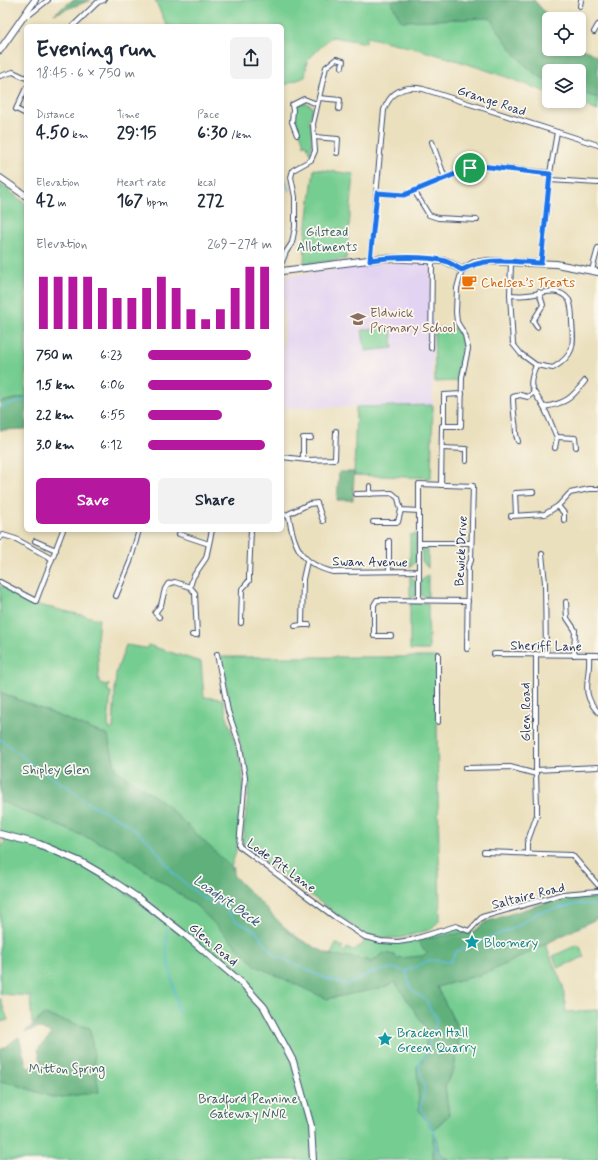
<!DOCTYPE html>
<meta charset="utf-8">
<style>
body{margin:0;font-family:Mynerve,sans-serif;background:#f2f2f3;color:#1f2937;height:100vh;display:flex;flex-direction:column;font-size:15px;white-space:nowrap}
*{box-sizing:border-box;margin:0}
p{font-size:13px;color:#747a83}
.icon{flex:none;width:22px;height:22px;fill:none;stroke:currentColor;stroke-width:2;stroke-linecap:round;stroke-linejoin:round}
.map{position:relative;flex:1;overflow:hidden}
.details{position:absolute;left:24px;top:24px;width:260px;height:508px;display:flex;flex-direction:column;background:#fff;border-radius:6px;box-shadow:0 2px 6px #0003}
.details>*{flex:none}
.buttons{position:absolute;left:542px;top:12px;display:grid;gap:8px}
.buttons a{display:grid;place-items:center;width:44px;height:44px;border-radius:6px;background:#fff;box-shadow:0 2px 6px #0003;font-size:20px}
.pin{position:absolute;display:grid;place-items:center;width:34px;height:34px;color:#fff;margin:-17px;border:2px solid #fff;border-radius:50%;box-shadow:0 1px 4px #0007}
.round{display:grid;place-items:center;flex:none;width:42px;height:42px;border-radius:6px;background:#f2f2f3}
.summary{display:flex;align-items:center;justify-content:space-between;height:68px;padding:0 12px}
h1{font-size:22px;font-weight:700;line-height:30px}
.stats{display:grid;grid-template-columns:repeat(3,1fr);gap:6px;height:68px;padding:4px 12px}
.stats div{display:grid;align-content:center}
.stats b{font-size:17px;font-weight:700}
.stats small{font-size:11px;font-weight:400}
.stats p{font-size:11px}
.chart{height:112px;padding:8px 12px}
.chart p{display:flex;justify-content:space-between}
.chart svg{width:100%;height:72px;margin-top:4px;stroke:#b5179e;stroke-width:6}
.button{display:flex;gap:8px;margin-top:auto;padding:8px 12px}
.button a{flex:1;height:46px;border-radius:6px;background:#b5179e;color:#fff;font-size:16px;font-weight:700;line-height:46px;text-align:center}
.button a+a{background:#f2f2f3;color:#1f2937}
ul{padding:0 12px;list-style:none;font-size:13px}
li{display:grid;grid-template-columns:64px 48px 1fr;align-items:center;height:30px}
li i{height:10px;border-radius:5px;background:#b5179e}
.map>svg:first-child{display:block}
</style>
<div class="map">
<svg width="598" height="1160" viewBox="0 0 598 1160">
<rect width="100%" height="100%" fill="#fbf7ec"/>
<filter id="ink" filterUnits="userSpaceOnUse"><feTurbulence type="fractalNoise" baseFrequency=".025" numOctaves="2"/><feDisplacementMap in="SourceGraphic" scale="8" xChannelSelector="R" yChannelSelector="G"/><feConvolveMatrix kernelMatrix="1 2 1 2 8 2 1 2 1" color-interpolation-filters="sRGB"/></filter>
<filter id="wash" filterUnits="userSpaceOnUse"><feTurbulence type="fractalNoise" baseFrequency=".012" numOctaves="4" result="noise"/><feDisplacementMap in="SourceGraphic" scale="16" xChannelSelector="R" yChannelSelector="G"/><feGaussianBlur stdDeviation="0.9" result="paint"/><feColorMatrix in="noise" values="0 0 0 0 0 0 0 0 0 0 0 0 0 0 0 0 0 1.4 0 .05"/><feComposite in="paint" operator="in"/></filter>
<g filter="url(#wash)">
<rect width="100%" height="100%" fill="#ebe0be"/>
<path fill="#e3d3f2" d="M 388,263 L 431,264 L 433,405 L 282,408 L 285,279 L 288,276 Z"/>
<g fill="#76cd91" stroke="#487e78" fill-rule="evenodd">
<path d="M 155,0 L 390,0 L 402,21 L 490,18 C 504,39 526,73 549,81 L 549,93 C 490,70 429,50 366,37 L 366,43 L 333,37 L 330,38 L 307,61 L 305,77 L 282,86 L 282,26 L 167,26 Z"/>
<path d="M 579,92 L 598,98 L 598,111 L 572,101 L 579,101 Z"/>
<path d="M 306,103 L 312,106 C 314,112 309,117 309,123 L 311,124 L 312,149 L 310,154 L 307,145 L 304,145 C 301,131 289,119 297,104 Z"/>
<path d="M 314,169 L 354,174 L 346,259 L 304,264 L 305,240 Z"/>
<path d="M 0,184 L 26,204 L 26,397 L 0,402 Z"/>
<path d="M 391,327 L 393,348 L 365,351 L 362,330 Z"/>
<path d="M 434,328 L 456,328 C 469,347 460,360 459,381 L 435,382 Z"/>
<path d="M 433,405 L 431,478 L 354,475 L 356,407 Z"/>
<path d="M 416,534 L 416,561 L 410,568 L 410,535 Z"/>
<path d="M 426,546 L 428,548 L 428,568 L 422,561 L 422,549 Z"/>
<path d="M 410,575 L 416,581 L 416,596 L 410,598 Z"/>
<path d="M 428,575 L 428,598 L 421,595 L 421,581 Z"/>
<path d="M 0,585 L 34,604 L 99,619 L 97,640 L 99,681 L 102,684 L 110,685 L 107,690 L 111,692 L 108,724 L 110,730 L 113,728 L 116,673 L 126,645 L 145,648 L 147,648 L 148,645 L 201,662 L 204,697 L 223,699 C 227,721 236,742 241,764 C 247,787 240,845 231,867 L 234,868 L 232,875 C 262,905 290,941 331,955 L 336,943 L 343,947 L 342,950 L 345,952 L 347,948 L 354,950 L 363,944 L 365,939 L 393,943 L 454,928 L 465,930 L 466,934 L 442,951 L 428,1013 L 433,1130 L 449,1115 L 445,1086 L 454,1069 L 460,1033 L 437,987 L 489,972 L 545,944 L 563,986 L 566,1012 L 598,1010 L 598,1160 L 449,1160 L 444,1157 L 447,1160 L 0,1160 L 0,1082 L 9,1082 L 54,1098 L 98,1092 L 45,1015 L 32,1024 L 30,996 L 0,994 L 0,839 L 1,847 L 4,844 L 5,838 C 86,853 153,913 219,960 L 81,860 L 0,833 L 0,697 L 108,736 L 0,692 ZM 110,745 L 116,770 L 123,775 L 106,770 Z"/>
<path d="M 410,603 L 428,603 L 429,650 L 410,650 Z"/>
<path d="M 221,657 L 436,657 L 440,919 L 432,929 L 400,938 L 383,938 L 365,935 L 242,845 L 249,788 L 246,765 L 231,711 Z"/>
<path d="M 577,945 L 580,946 L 584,957 L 558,968 L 553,956 Z"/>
<path d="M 0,998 L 8,1020 L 0,1022 Z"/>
</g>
<g fill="#60b07b" stroke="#3e706c">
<path d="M 73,0 L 91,0 L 54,14 Z"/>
<path d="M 390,0 L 534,0 L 551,19 L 549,19 L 549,49 L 579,49 L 579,47 L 598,56 L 598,98 L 579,92 L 579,71 L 549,71 L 549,81 C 525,73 504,39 490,18 L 401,21 Z"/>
<path d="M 26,397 L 26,429 L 0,430 L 0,402 Z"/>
<path d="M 339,472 L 354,472 L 353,500 L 337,500 Z"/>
<path d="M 0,692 L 108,736 L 116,770 L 163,802 L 233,869 L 233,875 L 293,936 L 330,955 L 366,959 L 371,962 L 384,953 L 394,955 L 397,958 L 422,956 L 428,953 L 422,948 L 418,940 L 475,931 L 485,922 L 564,897 L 598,896 L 598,918 L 489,972 L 437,987 L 460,1033 L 454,1069 L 445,1086 L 449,1115 L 433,1130 L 438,1141 L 438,1152 L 449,1160 L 433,1160 L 433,1130 L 419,1110 L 417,1067 L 426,1053 L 426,1028 L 395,982 L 386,987 L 327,999 L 256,966 L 197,906 L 114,849 L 0,801 Z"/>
<path d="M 45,1015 L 90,1028 L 99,1092 L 55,1098 L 8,1082 L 0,1082 L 0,1050 L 19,1037 L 27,1068 L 41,1062 L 38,1049 L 52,1034 L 38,1028 L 25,1032 Z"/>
</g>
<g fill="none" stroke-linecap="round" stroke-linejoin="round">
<g stroke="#5bbbd9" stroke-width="1.5">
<path d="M 282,170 L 289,191"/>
<path d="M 0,407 L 26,400"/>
<path d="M 0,739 L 37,768 L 69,788 L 86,802 L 122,820 L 151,843 L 175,875 L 203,898 L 224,907 L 236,921 L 256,931 L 273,954 L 325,978 L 347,985 L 370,973 L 393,968 L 406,971 L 430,960 L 450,962 L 457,951 L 516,927 L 539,912 L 579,904 L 598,905"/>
<path d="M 167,929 C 164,960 175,983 178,1013"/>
<path d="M 406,971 L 411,989 L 427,1001 C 429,1011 436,1015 437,1020 C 437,1027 431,1032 430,1038 C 429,1045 429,1050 426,1056 L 421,1058 C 416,1067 422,1076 424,1085 C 426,1093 422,1100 420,1107 C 423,1117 432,1124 435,1134 C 437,1145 433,1152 443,1160"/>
</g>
</g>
</g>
<g filter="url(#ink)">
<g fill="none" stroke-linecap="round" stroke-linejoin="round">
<defs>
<g id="street">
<path d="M 580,6 L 581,0"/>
<path d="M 25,15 L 29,15 L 48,0"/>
<path d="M 73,26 L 98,2 L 104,0"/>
<path d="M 594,32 L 598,25"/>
<path d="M 0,76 L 13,72 L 26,78"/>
<path d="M 319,98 L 340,100 L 339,109"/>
<path d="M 24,113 L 16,109 L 26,88"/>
<path d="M 297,135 L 292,122 L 293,110 L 292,105 L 304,99 L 317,104"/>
<path d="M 314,137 L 338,139 L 337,153"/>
<path d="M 432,142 L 445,178"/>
<path d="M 550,180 L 598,183"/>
<path d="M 415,192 L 429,215 L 438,218 L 477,220"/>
<path d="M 377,193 L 404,195 L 470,168 L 481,166 L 550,173"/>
<path d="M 370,260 L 384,110 C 391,91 404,85 423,89 L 598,145"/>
<path d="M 282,262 L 286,252 L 292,243 L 295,227 L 295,197 L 291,177 L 293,170 L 311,160 L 315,151 L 313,124 L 326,67 L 336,59 L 343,61 L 342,67"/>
<path d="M 541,263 L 550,173 L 557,132"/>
<path d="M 592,270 L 598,248"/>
<path d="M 510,295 C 516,295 521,296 527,295 C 542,294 557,285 569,300 C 572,307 572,314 572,322 C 574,345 575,355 553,368 L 536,365 L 521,354 L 513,344 L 510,295 L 511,262"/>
<path d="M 537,327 L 533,321 L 543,305 L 539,292"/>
<path d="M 431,348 L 432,260"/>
<path d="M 536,365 C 526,391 533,387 544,408 C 549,417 552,427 557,437 L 575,438 L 576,447"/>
<path d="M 544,407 C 566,403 571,399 585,381"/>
<path d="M 444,426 L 444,395 L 462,394"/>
<path d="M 518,441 C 514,433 517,430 515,422 C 514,414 513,406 513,397 L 520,395 L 528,397 L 533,393"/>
<path d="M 442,448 L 466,449 L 466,461"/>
<path d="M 555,448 L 557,437"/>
<path d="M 282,457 L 308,460 L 335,459 L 336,431"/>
<path d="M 303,459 L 303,438 L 311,438"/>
<path d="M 441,485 L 442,426 L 461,426 L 462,377 L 468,349 L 465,335 L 457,322 L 456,312 L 457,288 L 462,270"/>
<path d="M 356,494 L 392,493 L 398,498 L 401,510 L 419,511"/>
<path d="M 370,494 L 370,486"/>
<path d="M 558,506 L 564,513 L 564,520"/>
<path d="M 282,513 L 289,517 C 294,547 301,564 333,572 L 419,571 L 419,484 L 473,486 L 471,561 L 468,565 L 467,649"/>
<path d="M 286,515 L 309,504 L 317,503 L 323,521"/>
<path d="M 516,515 L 515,493 L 533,492"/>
<path d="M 511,516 L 545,514 L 558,506 L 570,493 L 589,489 L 598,489"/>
<path d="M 373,522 L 398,522 L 401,510"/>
<path d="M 179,534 L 209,544"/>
<path d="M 0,538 L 3,535 L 16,539 L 52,559"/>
<path d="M 35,541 L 56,550"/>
<path d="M 419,543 L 471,543"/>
<path d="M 542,554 L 545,583 L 546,654"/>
<path d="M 307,561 L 303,579 L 302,625 L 309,625"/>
<path d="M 389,571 L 389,541"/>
<path d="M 0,582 L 36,601 L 63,530"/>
<path d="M 116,596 L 130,562 L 139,530"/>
<path d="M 419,600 L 419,571"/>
<path d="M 566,602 L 567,618 L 575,630 L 574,655"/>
<path d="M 159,617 L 155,613 L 161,605 L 165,589 L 168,584 L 175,582 L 190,587"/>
<path d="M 241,623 L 242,589 L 249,581 L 249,575 L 251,530"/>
<path d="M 295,626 L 302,625"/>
<path d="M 192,635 L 197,635 L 195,593 L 190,587 L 193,577 L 206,558 L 212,530"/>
<path d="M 391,636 L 374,636 L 374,605 L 377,600 L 468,601"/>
<path d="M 217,654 L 228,711 L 240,746 L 245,778 L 239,846 L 336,918 L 365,937 L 381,941 L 398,942 L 411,940 L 456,926 L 469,931 L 482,917 L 563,894 L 598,891"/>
<path d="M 438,654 L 438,722"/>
<path d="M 494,654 L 598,655"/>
<path d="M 589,655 C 591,679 579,692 598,712"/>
<path d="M 465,768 L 510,767 L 536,774"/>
<path d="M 536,770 L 598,767"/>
<path d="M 484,852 L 572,855 L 598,885"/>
<path d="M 527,854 L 527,843 L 537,815 L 537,806 L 536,774 L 536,654"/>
</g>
<g id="secondary">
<path d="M 0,50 L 35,0"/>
<path d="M 0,178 L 26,196"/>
<path d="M 282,271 L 384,258 L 446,261 L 462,270 L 474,263 L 488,261 L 556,264 L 598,272"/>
<path d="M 0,834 L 39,844 L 83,863 L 107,877 L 138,898 L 183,933 L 242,983 L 264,1007 L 293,1061 L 311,1126 L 313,1160"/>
</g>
</defs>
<use href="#street" stroke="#3a4a6c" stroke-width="6"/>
<use href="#secondary" stroke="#3a4a6c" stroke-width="8"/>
<use href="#street" stroke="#fff" stroke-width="4"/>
<use href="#secondary" stroke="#fff" stroke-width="6"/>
</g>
</g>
<g fill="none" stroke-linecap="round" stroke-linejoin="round" filter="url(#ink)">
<defs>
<path id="route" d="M 481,166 L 550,174 L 541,263 C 514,262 486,256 462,270 C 456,267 451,263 445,261 C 428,256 388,257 370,260 L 377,193 L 404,195 L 470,168 Z"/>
</defs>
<use href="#route" stroke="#fff" stroke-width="8"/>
<use href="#route" stroke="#1a73e8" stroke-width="5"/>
</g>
<defs>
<symbol id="cafe-bare" viewBox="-9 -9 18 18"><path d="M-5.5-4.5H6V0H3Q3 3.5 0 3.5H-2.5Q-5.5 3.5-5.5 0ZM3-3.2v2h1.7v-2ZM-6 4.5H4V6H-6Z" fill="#e8710a" stroke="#fbf7ec" stroke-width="2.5" paint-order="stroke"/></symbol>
<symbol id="school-bare" viewBox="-9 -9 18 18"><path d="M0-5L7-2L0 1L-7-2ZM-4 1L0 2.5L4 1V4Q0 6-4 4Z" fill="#8d6e63" stroke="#fbf7ec" stroke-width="2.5" paint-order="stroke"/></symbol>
<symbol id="sight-bare" viewBox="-9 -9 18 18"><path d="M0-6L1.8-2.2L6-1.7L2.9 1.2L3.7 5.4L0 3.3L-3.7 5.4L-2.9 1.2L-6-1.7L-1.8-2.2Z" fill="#0f9aa8" stroke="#fbf7ec" stroke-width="2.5" paint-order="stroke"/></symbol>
</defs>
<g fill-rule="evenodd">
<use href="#cafe-bare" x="458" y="271" width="22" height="22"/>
<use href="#school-bare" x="347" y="308" width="22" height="22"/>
<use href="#sight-bare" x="461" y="931" width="22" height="22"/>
<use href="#sight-bare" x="374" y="1028" width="22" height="22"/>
</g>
<g text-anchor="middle" stroke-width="3.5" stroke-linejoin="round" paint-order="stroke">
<g font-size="13" fill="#1b2f5e" stroke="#fbf7ec">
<text transform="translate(492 100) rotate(18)" y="5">Grange Road</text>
<text transform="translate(460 551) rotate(-87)" y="5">Bewick Drive</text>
<text transform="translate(370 561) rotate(1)" y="5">Swan Avenue</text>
<text transform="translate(546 645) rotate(1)" y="5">Sheriff Lane</text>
<text transform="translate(525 712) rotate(-90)" y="5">Glen Road</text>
<text transform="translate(282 865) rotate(36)" y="5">Lode Pit Lane</text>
<text transform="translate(528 895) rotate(-14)" y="5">Saltaire Road</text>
<text transform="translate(214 944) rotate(40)" y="5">Glen Road</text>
</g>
<g font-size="13" fill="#365e6d" stroke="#fbf7ec">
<text x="327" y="236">Gilstead<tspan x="327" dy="15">Allotments</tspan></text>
<text x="56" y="774">Shipley Glen</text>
<text x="67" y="1073">Mitton Spring</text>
<text x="248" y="1103">Bradford Pennine<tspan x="248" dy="15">Gateway NNR</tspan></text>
</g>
<g font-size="13" fill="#c56008" stroke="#fbf7ec" text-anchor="start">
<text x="481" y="287">Chelsea’s Treats</text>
</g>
<g font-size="13" fill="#785e54" stroke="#fbf7ec" text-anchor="start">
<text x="370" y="317">Eldwick<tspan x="370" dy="15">Primary School</tspan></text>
</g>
<g font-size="13" fill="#0d838f" stroke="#fbf7ec" text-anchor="start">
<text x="484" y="947">Bloomery</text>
<text x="397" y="1037">Bracken Hall<tspan x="397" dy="15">Green Quarry</tspan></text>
</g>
<g font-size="14" font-style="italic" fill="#2e5983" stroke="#fbf7ec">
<text transform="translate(227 900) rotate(35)" y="5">Loadpit Beck</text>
</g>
</g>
</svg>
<div class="buttons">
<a><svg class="icon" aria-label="locate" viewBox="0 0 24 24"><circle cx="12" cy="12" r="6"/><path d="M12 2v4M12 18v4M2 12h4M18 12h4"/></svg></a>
<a><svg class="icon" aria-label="layers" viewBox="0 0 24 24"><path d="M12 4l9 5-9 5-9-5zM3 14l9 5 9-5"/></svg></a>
</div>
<div class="pin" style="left:470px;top:168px;background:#1e9e55"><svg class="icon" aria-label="arrive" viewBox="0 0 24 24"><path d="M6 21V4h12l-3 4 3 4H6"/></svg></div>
<section class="details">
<div class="summary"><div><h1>Evening run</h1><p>18:45 · 6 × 750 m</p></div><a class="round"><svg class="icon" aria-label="share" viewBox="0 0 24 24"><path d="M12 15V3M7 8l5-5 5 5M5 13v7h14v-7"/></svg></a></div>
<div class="stats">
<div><p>Distance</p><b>4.50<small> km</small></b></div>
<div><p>Time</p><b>29:15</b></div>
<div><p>Pace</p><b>6:30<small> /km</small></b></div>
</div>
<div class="stats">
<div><p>Elevation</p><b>42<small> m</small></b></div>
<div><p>Heart rate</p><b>167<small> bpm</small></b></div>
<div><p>kcal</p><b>272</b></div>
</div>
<div class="chart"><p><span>Elevation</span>269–274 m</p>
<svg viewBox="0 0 160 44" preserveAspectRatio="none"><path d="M5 44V12M15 44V12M25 44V12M35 44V12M45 44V19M55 44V25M65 44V25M75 44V19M85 44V12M95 44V19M105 44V32M115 44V38M125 44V32M135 44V19M145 44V6M155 44V6"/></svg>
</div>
<ul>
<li><b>750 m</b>6:23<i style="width:83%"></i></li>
<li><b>1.5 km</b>6:06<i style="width:100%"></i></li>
<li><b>2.2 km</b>6:55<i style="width:60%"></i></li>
<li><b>3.0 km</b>6:12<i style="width:94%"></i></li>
</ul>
<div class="button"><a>Save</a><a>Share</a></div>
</section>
</div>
